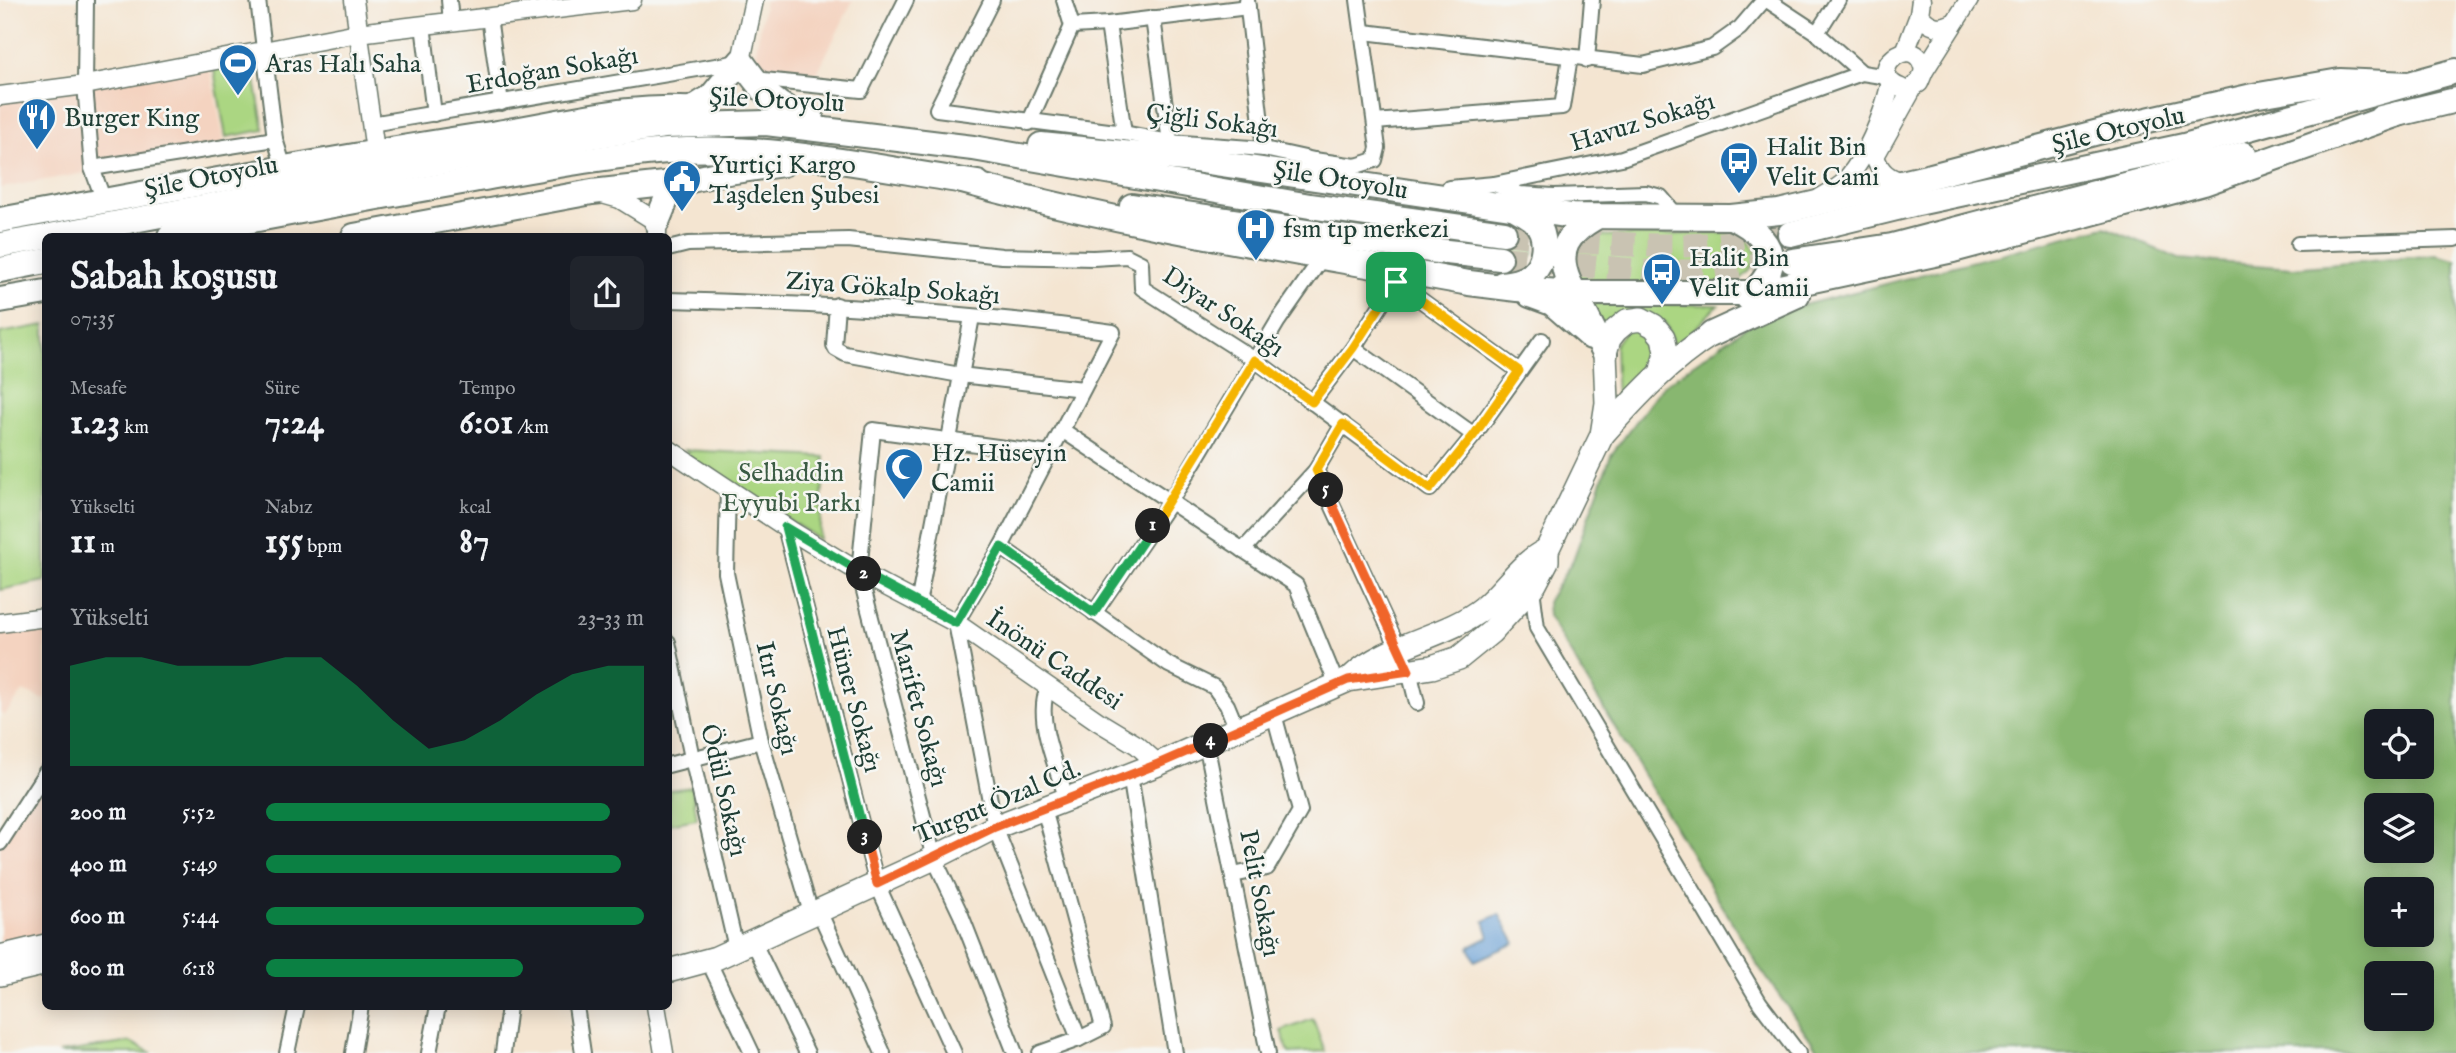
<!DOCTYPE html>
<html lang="tr">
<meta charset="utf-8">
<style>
body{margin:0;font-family:"IM FELL English",serif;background:#20242c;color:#f1f3f6;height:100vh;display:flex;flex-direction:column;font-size:26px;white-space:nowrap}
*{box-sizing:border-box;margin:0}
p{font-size:23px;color:#9ea1a6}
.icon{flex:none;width:38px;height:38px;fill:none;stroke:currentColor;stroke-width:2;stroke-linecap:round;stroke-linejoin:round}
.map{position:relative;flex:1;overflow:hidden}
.panel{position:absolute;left:42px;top:233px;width:630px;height:777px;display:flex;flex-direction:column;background:#171b24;border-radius:10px;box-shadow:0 4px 18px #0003}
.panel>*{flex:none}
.fabs{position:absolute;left:2364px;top:709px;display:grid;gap:14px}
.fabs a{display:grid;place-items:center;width:70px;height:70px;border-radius:10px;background:#171b24;box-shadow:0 4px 18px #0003;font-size:35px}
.pin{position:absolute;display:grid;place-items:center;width:60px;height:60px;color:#fff;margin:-30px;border-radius:14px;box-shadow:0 4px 10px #0006}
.km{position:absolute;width:35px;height:35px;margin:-18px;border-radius:50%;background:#222;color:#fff;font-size:19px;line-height:35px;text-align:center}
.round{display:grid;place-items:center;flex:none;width:74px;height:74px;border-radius:10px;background:#20242c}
.headline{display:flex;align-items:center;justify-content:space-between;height:119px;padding:0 28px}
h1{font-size:38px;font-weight:700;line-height:52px}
.stats{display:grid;grid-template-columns:repeat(3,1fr);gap:10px;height:119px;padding:7px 28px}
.stats div{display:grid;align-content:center}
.stats b{font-size:35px;font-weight:700}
.stats small{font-size:19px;font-weight:400}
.stats p{font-size:19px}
.chart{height:196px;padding:14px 28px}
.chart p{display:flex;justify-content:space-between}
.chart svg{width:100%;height:126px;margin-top:7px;fill:#0b8043;opacity:.7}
ul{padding:0 28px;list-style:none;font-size:23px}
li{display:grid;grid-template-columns:112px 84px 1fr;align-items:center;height:52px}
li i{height:18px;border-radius:9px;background:#0b8043}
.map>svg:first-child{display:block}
</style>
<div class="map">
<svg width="2456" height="1053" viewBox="0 0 2456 1053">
<rect width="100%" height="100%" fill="#f6f6f2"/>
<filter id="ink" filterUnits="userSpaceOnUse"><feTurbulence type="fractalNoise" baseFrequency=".0143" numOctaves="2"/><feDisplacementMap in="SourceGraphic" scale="14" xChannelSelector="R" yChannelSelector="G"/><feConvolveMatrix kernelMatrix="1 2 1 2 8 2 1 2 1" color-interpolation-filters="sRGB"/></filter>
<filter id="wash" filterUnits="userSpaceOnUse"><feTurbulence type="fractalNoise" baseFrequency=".00686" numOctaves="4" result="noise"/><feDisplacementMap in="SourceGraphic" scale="28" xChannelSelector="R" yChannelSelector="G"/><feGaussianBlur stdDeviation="1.57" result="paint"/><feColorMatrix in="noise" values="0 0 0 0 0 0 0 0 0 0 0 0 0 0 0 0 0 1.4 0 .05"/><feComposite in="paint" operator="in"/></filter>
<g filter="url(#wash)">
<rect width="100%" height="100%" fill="#f4e5d1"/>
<g fill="#f4d3c0">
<path d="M 765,0 L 853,0 L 817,73 L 760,65 L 756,51 Z"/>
<path d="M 209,65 L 225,148 L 0,188 L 0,101 Z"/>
<path d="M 45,622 L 45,700 L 23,691 L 4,716 L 0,712 L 0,628 Z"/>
<path d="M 45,767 L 45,937 L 0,948 L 0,841 Z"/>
</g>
<g fill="#abd682" stroke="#658a5b" stroke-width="2">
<path d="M 251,58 L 264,130 L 226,137 L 213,65 Z"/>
<path d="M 1506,221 L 1519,226 L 1533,239 L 1534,253 L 1517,274 L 1498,274 Z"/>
<path d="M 1732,233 L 1748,242 L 1757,254 C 1754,269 1748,274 1736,282 L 1585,287 L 1571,268 L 1576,245 L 1592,236 Z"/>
<path d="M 1588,303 L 1718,305 L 1675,349 L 1665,322 L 1603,332 Z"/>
<path d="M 45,325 L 45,581 L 0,590 L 0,333 Z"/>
<path d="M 1638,327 L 1648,333 L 1656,346 L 1652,366 L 1617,406 L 1615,345 L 1624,332 Z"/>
<path d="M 685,450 L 825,457 L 819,539 L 693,460 Z"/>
<path d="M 692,787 L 697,819 L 669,824 L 669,790 Z"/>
<path d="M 1313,1019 L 1325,1051 L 1289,1053 L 1281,1031 Z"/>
<path d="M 130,1042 L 152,1053 L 59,1053 Z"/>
</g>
<path fill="#88b770" stroke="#547a52" stroke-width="2" fill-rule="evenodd" d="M 2105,227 L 2179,259 L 2293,268 L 2436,255 L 2456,260 L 2456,1053 L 1820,1053 L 1759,967 L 1548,616 L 1547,602 L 1573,560 L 1611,455 L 1663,386 L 1761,316 ZM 2376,721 L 2422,721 L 2422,766 L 2376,766 ZM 2376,805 L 2422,805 L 2422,850 L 2376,850 ZM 2376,889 L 2422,889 L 2422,934 L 2376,934 ZM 2376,973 L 2422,973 L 2422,1018 L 2376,1018 Z"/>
<path fill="#689fd5" stroke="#446e84" stroke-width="2" d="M 1499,914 L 1515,943 L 1475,961 L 1469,947 L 1489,937 L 1484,921 Z"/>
</g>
<g filter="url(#ink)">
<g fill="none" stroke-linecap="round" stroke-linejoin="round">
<g stroke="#c9c3b2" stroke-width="24" stroke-dasharray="24 12" stroke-linecap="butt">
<path d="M 1504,233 C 1577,241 1652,250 1726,243 C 1747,241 1769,237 1790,234"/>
<path d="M 1500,258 L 1650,272 L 1706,271 L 1789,261"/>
</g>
<defs>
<g id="minor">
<path d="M 86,0 L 85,85 L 92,168 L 104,201"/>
<path d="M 258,0 L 275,139 L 284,168"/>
<path d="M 449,0 L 451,22"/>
<path d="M 992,0 L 937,109 L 1124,133 L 1170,142 L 1264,149 L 1314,160 L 1356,166 L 1375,160 L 1378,148 L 1358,0"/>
<path d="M 1064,0 L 1072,26 L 1108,24 L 1248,7"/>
<path d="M 1247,0 L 1264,149"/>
<path d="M 1767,0 L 1817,33 L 1862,73"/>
<path d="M 489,17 L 501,103"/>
<path d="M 1153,18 L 1170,142"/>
<path d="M 1108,24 L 1124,133"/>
<path d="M 423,25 L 434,114"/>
<path d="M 1364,32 L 1643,65 L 1712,48 L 1740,28 L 1764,0"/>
<path d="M 1817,33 L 1838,0"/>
<path d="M 1587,60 L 1592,0"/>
<path d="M 754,79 L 861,90 L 906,0"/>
<path d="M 1375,122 L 1562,107 L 1570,57"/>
<path d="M 1029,123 L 1072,26"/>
<path d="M 371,124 L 739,62"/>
<path d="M 92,168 L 275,139"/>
<path d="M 1494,184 L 1520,194 L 1554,196 L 1646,193 L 1661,197 L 1678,217"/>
<path d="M 1449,188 L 1494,184 L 1622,158 L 1862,73 L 1888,77"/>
<path d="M 2298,244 L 2456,239"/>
<path d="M 668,249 L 688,244 L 848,240 L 1002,256 L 1093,258 L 1127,256 L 1141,263 L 1142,288 L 1255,360 L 1430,489 L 1474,435 L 1542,340"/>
<path d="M 668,300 C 817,304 966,311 1113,332 L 1001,547 L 956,623 L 995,827 L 1079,1039"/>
<path d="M 837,305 L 834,345 L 836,349 L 845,354 L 960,375 L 1083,389"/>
<path d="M 1353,348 L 1474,435"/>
<path d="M 1312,402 L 1353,348 L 1396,282 L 1519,371"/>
<path d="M 1343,424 L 1316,470 L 1409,671 L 1417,703"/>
<path d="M 1062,430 L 1296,585 L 1337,685"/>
<path d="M 728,489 L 726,573 L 761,741 L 811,913"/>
<path d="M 785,527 L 877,884 L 954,1053"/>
<path d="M 1001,547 L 1169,665 L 1214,687 L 1227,705 L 1237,729"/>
<path d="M 1243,550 L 1316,470"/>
<path d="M 1535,584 L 1533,596 L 1537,628 L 1760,1003 L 1798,1053"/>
<path d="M 918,604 L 972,317"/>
<path d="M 1094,613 L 1170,502 L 1278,321 L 1317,265"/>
<path d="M 668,642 L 692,758 L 736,948"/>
<path d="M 1049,686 C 1033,715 1057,769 1067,799"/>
<path d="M 1206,743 L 1268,1053"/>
<path d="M 668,765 L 761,741"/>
<path d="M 1130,775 L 1175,1053"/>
<path d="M 0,843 L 46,772"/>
<path d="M 1233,875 L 1267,868 L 1300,811 L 1274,714"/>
<path d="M 819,911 L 883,1053"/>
<path d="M 753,941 L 807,1053"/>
<path d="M 708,960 L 752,1053"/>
<path d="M 576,1006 L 583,1053"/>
<path d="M 287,1053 L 297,1006"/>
<path d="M 353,1053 L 361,1006"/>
<path d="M 429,1053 L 438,1006"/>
<path d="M 503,1053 L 509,1006"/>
<path d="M 1015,1053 L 961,915 L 934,858 L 859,572 L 873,430 L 1050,454"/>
<path d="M 1040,1053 L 1079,1039 L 1103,1027 L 1044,809"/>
</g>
<g id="tertiary">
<path d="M 354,0 L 375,151"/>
<path d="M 1919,15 C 1930,27 1938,30 1953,23"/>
<path d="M 1905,52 L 1919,15 L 1921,0"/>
<path d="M 741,61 L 754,0"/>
<path d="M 1901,88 C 1860,72 1917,27 1924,71"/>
<path d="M 0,96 L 85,85 L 358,33 L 632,0"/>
<path d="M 1905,183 C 1889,178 1880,173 1875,156 L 1914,86 L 1919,83 L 1924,71 L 1969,0"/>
<path d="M 602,194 L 620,199 L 657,222 L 657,236"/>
<path d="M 1820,198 C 1829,193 1841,187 1847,179 C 1869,152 1883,115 1891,82"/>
<path d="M 668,449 L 793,532 L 859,572 L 956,623 L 1099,722 L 1137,745 L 1158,764"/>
<path d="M 0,623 L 46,617"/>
<path d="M 656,1006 L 664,1053"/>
</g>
<g id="primary">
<path d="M 1602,435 C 1636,397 1669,361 1712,334"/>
<path d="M 1353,676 C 1387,644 1447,637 1483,608 C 1505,590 1521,562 1547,550"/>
<path d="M 0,957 L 46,946"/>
<path d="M 668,971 L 716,958 L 934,858 L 995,827 L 1158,764 L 1348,680 L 1432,667 L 1459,658 L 1491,632 L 1535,584 L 1547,561 L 1547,550 L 1602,435 L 1607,403 L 1605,353 L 1609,339 L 1616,330 L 1627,321 L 1641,319 L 1654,326 L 1663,337 L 1666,351 L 1662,370"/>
<path d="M 0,974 L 46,963"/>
</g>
<g id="trunk">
<path d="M 687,112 L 711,97 L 741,61 C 763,92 774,107 812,120"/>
<path d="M 2381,118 L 2456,100"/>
<path d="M 1041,145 L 1194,160 L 1572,216 L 1731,217 L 1779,212 L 1931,176 L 2125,125 L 2253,96 L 2340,81 L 2409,84"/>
<path d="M 962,181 C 1129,227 1300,252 1469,283 L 1517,289 L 1575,293 L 1752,293 L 1953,250 L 2204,183 L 2398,114"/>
<path d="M 1132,206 L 1429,250 L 1500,258"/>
<path d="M 1596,217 C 1568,233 1555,250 1569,282 L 1605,353"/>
<path d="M 1731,217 C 1752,226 1778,246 1769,271 C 1765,282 1755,290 1748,298"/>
<path d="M 0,220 C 166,190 330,158 497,133 C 567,122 635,102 707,111"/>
<path d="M 657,222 L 668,195 L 683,182"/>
<path d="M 1790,234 L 1913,204 L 2184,146 L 2456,71"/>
<path d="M 50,236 L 429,164 L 598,135 L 664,126 L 766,123 L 973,148 L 1310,206 L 1504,233"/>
<path d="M 170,236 C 270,216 371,198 473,180 C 536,169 603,156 667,151 C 772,143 875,168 978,183"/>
<path d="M 354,236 L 592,192 L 683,182 L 721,173 L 783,164"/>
<path d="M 0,245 L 46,237"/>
<path d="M 1792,261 L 1892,246 L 2244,154"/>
<path d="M 0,270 L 46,261"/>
<path d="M 1502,284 C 1511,283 1521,281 1529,276 C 1546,264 1549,235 1534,220 C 1529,215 1521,212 1515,208"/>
<path d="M 1530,295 L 1552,303 L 1591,337"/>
<path d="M 0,300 L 46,292"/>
<path d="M 1712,334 L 1797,295"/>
</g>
</defs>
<use href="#minor" stroke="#6a786b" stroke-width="18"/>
<use href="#tertiary" stroke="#6a786b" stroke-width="21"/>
<use href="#primary" stroke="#6a786b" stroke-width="26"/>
<use href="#trunk" stroke="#6a786b" stroke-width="28"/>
<use href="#minor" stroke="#fff" stroke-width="14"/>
<use href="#tertiary" stroke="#fff" stroke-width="18"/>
<use href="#primary" stroke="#fff" stroke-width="23"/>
<use href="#trunk" stroke="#fff" stroke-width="24"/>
</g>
</g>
<g fill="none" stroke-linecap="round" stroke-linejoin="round" filter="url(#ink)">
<defs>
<path id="split-1" d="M 1153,526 L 1255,360 L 1312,402 L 1353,348 L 1396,282"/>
<path id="split-2" d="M 864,574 L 956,623 L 1001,547 L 1094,613 L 1153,526"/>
<path id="split-3" d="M 864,574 L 785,527 L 865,837"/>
<path id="split-4" d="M 865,837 L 877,884 L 995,827 L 1158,764 L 1211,741"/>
<path id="split-5" d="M 1211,741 L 1348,680 L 1409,671 L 1326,490"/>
<path id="split-6" d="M 1326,490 L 1316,470 L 1343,424 L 1430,489 L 1474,435 L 1519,371 L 1396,282"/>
</defs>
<use href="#split-1" stroke="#fff" stroke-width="14"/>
<use href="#split-2" stroke="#fff" stroke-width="14"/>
<use href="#split-3" stroke="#fff" stroke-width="14"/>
<use href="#split-4" stroke="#fff" stroke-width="14"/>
<use href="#split-5" stroke="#fff" stroke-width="14"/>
<use href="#split-6" stroke="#fff" stroke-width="14"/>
<use href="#split-1" stroke="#f5b400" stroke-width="9"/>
<use href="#split-2" stroke="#22a559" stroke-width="9"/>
<use href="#split-3" stroke="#22a559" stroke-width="9"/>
<use href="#split-4" stroke="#f0652b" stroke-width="9"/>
<use href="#split-5" stroke="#f0652b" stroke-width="9"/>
<use href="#split-6" stroke="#f5b400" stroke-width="9"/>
</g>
<defs>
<symbol id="stadium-pin" viewBox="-11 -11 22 30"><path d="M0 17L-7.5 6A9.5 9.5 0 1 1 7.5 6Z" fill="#1f6fb2" stroke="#f6f6f2"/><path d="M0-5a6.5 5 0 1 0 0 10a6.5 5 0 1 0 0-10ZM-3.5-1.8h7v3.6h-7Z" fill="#fff"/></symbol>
<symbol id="restaurant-pin" viewBox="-11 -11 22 30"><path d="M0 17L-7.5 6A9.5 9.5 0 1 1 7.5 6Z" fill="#1f6fb2" stroke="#f6f6f2"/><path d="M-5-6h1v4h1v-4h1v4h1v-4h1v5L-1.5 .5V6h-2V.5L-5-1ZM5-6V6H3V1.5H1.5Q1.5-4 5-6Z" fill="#fff"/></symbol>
<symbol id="bus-pin" viewBox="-11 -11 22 30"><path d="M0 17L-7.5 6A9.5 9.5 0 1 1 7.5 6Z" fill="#1f6fb2" stroke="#f6f6f2"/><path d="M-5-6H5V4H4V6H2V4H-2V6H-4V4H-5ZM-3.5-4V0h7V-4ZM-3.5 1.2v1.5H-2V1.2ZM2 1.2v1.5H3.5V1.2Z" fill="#fff"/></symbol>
<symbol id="civic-pin" viewBox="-11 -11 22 30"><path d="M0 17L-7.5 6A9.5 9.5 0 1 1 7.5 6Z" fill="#1f6fb2" stroke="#f6f6f2"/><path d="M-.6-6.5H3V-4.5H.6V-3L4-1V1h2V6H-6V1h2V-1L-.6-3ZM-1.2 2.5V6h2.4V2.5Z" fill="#fff"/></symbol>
<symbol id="hospital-pin" viewBox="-11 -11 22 30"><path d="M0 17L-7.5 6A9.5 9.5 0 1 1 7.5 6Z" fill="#1f6fb2" stroke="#f6f6f2"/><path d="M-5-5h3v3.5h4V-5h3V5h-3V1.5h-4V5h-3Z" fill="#fff"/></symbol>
<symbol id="mosque-pin" viewBox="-11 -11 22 30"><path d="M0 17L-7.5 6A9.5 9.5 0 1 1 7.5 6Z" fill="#1f6fb2" stroke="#f6f6f2"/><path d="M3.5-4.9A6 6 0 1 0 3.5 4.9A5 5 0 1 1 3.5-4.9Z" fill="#fff"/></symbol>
</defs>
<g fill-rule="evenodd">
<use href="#stadium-pin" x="216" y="41" width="44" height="60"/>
<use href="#restaurant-pin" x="15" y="95" width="44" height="60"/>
<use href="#bus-pin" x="1717" y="139" width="44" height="60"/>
<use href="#civic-pin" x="660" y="157" width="44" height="60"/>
<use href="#hospital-pin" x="1234" y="206" width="44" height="60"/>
<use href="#bus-pin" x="1640" y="250" width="44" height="60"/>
<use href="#mosque-pin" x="882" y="445" width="44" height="60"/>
</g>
<g text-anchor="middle" stroke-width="5" stroke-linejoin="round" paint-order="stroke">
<g font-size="26" fill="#1f3d34" stroke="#f6f6f2" text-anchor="start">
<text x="265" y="72">Aras Halı Saha</text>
<text x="64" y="126">Burger King</text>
<text x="1766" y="155">Halit Bin<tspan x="1766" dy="30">Velit Cami</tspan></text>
<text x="709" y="173">Yurtiçi Kargo<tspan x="709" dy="30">Taşdelen Şubesi</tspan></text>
<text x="1283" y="237">fsm tıp merkezi</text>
<text x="1689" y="266">Halit Bin<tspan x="1689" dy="30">Velit Camii</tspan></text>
<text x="931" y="461">Hz. Hüseyin<tspan x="931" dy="30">Camii</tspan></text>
</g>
<g font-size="26" fill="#1f3d34" stroke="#f6f6f2">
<text transform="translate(552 69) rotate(-10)" y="9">Erdoğan Sokağı</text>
<text transform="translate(777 99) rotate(3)" y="9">Şile Otoyolu</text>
<text transform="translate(1212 120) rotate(7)" y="9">Çiğli Sokağı</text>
<text transform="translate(1642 121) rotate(-17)" y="9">Havuz Sokağı</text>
<text transform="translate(2118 129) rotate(-13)" y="9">Şile Otoyolu</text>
<text transform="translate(211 176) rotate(-11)" y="9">Şile Otoyolu</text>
<text transform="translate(1341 179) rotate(9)" y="9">Şile Otoyolu</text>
<text transform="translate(893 287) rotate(4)" y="9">Ziya Gökalp Sokağı</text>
<text transform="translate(1224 311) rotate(34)" y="9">Diyar Sokağı</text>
<text transform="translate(1055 659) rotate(34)" y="9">İnönü Caddesi</text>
<text transform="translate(778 698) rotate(77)" y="9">Itır Sokağı</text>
<text transform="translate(855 699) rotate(75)" y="9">Hüner Sokağı</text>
<text transform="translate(920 708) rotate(75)" y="9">Marifet Sokağı</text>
<text transform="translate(725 790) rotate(77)" y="9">Ödül Sokağı</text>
<text transform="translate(997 801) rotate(-23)" y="9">Turgut Özal Cd.</text>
<text transform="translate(1261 893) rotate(79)" y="9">Pelit Sokağı</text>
</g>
<g font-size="26" fill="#3b5c44" stroke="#f6f6f2">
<text x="791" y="481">Selhaddin<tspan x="791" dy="30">Eyyubi Parkı</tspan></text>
</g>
</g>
</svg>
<div class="fabs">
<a><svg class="icon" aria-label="locate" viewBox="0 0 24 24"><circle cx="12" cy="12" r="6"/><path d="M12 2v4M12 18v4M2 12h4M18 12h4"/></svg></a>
<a><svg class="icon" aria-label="layers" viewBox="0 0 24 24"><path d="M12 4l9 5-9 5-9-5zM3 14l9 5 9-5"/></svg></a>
<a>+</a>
<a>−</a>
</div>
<div class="pin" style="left:1396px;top:282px;background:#1e9e55"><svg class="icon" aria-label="arrive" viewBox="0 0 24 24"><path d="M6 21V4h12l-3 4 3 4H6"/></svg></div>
<b class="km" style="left:1153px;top:526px">1</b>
<b class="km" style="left:864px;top:574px">2</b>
<b class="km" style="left:865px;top:837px">3</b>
<b class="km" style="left:1211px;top:741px">4</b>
<b class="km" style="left:1326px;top:490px">5</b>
<section class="panel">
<div class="headline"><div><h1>Sabah koşusu</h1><p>07:35</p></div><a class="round"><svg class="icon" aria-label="share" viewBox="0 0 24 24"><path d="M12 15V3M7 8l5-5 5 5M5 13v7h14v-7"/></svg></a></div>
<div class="stats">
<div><p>Mesafe</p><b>1.23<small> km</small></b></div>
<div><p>Süre</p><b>7:24</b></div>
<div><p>Tempo</p><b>6:01<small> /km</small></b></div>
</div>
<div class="stats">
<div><p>Yükselti</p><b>11<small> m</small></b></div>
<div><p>Nabız</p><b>155<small> bpm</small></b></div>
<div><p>kcal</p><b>87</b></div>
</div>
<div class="chart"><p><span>Yükselti</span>23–33 m</p>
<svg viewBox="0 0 160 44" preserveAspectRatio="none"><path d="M0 44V9L10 6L20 6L30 9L40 9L50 9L60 6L70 6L80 16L90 28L100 38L110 35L120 28L130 19L140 12L150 9L160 9V44z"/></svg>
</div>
<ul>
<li><b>200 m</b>5:52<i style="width:91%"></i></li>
<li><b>400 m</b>5:49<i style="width:94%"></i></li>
<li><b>600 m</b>5:44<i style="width:100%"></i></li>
<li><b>800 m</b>6:18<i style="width:68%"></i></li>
</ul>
</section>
</div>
